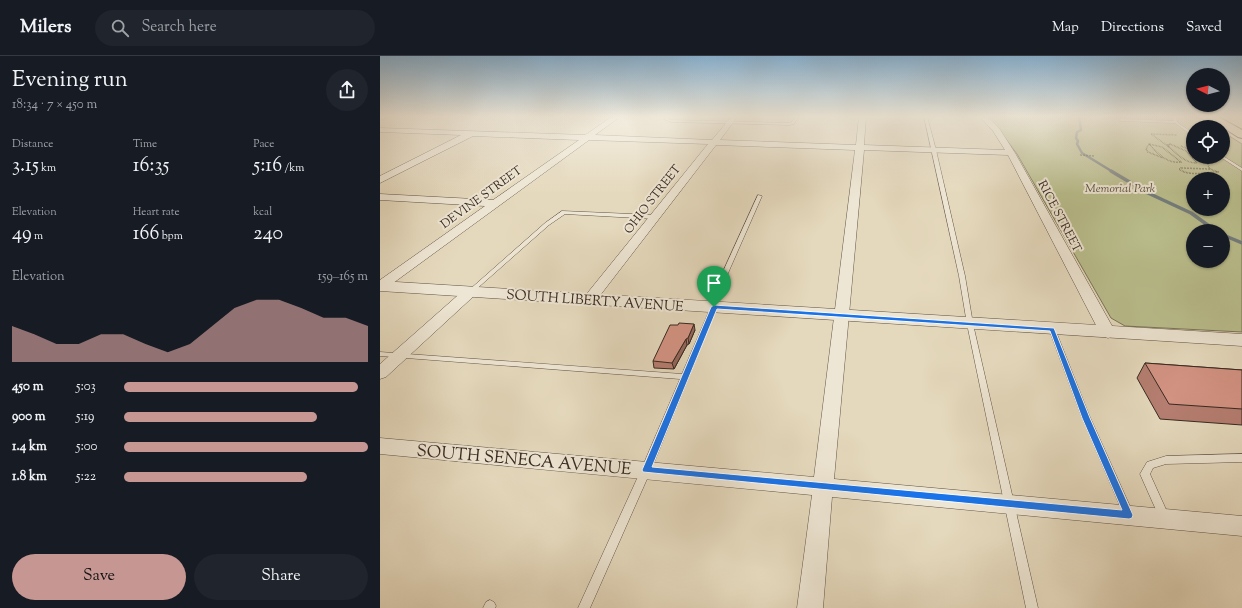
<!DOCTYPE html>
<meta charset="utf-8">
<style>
body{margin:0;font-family:"Sorts Mill Goudy",serif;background:#20242c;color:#f1f3f6;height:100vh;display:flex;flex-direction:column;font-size:15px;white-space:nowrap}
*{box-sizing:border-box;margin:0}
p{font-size:13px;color:#9ea1a6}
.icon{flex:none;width:22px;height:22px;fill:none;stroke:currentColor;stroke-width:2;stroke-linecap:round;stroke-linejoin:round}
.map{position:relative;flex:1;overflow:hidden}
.details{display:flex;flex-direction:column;background:#171b24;width:380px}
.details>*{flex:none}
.needle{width:26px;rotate:276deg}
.buttons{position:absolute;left:806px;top:12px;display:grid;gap:8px}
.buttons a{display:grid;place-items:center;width:44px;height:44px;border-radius:50%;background:#171b24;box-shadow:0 1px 3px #0004;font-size:20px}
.pin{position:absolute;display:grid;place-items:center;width:34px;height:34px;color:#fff;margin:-41px -17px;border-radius:50% 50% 50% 0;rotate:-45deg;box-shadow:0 0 4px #0007}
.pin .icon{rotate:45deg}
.round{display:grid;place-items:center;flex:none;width:42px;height:42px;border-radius:21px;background:#20242c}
.headline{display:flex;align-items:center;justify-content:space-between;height:68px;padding:0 12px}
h1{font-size:22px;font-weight:600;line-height:30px}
.figures{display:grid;grid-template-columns:repeat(3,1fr);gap:6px;height:68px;padding:4px 12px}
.figures div{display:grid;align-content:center}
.figures b{font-size:20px;font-weight:600}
.figures small{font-size:11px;font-weight:400}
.figures p{font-size:11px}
.chart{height:112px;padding:8px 12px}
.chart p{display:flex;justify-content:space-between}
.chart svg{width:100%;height:72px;margin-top:4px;fill:#c59692;opacity:.7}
.action{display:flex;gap:8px;margin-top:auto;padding:8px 12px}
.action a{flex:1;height:46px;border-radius:24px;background:#c59692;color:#111;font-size:16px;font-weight:600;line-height:46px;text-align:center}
.action a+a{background:#20242c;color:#f1f3f6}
ul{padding:0 12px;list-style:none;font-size:13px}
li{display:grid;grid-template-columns:64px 48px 1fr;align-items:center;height:30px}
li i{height:10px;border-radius:5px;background:#c59692}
header{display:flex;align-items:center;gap:24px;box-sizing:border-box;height:56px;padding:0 20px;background:#171b24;border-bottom:1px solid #363941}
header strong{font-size:19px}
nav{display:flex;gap:22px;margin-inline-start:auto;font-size:14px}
.search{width:280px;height:36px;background:#20242c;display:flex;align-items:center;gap:10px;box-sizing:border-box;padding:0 14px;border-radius:22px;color:#9ea1a6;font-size:15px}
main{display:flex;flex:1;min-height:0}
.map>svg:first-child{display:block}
</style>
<header>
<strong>Milers</strong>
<div class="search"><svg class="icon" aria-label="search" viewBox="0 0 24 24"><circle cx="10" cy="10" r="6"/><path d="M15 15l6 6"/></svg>Search here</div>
<nav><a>Map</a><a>Directions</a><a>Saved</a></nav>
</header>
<main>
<section class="details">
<div class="headline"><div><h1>Evening run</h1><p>18:34 · 7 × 450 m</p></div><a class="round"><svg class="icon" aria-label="share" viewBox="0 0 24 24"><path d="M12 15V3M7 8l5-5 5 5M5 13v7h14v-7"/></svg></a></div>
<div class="figures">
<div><p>Distance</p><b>3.15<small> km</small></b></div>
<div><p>Time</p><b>16:35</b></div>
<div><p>Pace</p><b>5:16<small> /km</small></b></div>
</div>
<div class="figures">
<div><p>Elevation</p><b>49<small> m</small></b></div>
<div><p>Heart rate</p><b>166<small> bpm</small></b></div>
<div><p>kcal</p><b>240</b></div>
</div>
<div class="chart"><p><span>Elevation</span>159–165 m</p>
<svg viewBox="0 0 160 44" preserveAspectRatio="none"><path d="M0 44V22L10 27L20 33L30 33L40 27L50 27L60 33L70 38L80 33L90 22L100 11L110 6L120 6L130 11L140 17L150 17L160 22V44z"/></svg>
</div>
<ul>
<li><b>450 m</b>5:03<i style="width:96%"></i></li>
<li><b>900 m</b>5:19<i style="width:79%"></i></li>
<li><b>1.4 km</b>5:00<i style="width:100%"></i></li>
<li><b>1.8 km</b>5:22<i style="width:75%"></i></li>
</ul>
<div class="action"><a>Save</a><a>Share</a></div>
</section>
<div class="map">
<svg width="862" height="552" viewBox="0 0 862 552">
<rect width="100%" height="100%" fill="#e5d9bd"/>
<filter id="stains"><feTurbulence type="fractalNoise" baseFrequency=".005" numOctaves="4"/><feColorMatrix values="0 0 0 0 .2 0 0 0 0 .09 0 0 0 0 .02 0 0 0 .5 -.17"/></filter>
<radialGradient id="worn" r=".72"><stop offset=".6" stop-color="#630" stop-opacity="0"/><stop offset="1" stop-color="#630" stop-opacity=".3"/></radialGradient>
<path fill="#babe8d" stroke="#787458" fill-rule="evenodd" d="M 606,60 L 816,60 L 835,71 L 813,71 L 813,101 L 843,101 L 843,76 L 862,88 L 862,276 L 745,270 L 731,262 L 637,98 L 617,71 ZM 813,123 L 843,123 L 843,153 L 813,153 ZM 813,175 L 843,175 L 843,205 L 813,205 Z"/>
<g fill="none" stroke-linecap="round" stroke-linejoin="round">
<path stroke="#747e7f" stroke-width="2.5" d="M 699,60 L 701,74 L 697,76 L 696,82 L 698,85 L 697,88 L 702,97 L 733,116"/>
<g stroke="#747e7f" stroke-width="3.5">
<path d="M 731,115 L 768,137 L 811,157 L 836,175"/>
<path d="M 843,179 L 862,187"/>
</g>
<defs>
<g id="service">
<path d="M 288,60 L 290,60 L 288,63 L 291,64 L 409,67 L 412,66 L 416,60 L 419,60 L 414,68 L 409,69 L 291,66 L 284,63 Z"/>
<path d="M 544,60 L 547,60 L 556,94 L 585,220 L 593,268 L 658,552 L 646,552 L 587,268 L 579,220 Z"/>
<path d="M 795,60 L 798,60 L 796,62 L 798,67 L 813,77 L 813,80 L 795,67 L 741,65 L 739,64 L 741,63 L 794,65 L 792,62 Z"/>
<path d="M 843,100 L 862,112 L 862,115 L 842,102 L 841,101 L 843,101 Z"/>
<path d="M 378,139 L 382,140 L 334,249 L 337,251 L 271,414 L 210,552 L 198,552 L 261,414 L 300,323 L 0,300 L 0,296 L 302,318 L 330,253 L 327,251 Z"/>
<path d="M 182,155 L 275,159 L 278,161 L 275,163 L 185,158 L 169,169 L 92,237 L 88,237 L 87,236 L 88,235 L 165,167 Z"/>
<path d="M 670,271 L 672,271 L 675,273 L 709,359 L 753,457 L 752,460 L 748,461 L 744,460 L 743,457 L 701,359 L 669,273 Z"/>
<path d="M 862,398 L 862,406 L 786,408 L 773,412 L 770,418 L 789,460 L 788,463 L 784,465 L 780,463 L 760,418 L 767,406 L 786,400 Z"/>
<path d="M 110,544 L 114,546 L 116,550 L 115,552 L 103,552 L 106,546 Z"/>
</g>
<g id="minor">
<path d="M 0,60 L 11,60 L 0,64 Z"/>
<path d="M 233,60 L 241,60 L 215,79 L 332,84 L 352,60 L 358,60 L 340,84 L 476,89 L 479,60 L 486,60 L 484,89 L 625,94 L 613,75 L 599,60 L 607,60 L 619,72 L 635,97 L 736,277 L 733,280 L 728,282 L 723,280 L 720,277 L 628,99 L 484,94 L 454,423 L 862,460 L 862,480 L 452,441 L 443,552 L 417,552 L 432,439 L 0,398 L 0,382 L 434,421 L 475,94 L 336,89 L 215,246 L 210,247 L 205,246 L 203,243 L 205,240 L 328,88 L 209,84 L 5,233 L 0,234 L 0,224 L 105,150 L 0,144 L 0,138 L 113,144 L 199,84 L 93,80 L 0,127 L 0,120 L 81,79 L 0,76 L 0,72 L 205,79 Z"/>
<path d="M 90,232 L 95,233 L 97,236 L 95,239 L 6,321 L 0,323 L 0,308 L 85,233 Z"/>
</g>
<path id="tertiary" d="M 0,225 L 862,278 L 862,290 L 0,235 Z"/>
<path id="trunk" d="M 825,60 L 837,60 L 862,74 L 862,82 L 858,81 Z"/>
</defs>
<use href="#service" stroke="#625549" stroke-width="1"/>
<use href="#minor" stroke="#625549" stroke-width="1"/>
<use href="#tertiary" stroke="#625549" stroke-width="1"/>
<use href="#trunk" stroke="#372922" stroke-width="2"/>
<g stroke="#372922" stroke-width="1.5" stroke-dasharray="0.5 1" stroke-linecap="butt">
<path d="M 769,88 L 782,91 L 801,106 C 787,108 777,97 769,88 Z"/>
<path d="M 769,88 L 766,93 L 768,96 L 783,102"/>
<path d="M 790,88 L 806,95 L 817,107 C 805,107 797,98 789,91 L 788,89 Z"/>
<path d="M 801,90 L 813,95"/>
<path d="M 789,91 L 771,78 L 797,79"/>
<path d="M 700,99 L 714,100"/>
<path d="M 817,105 L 819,101"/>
<path d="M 801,112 L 830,113 L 838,116 C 826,116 809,121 799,113 Z"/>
<path d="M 830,113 L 828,109 L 829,104 L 834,104"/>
</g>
<use href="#service" fill="#eee6d4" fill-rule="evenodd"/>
<use href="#minor" fill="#eee6d4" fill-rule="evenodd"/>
<use href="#tertiary" fill="#eee6d4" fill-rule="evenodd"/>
<use href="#trunk" fill="#e5d9bd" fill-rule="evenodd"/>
</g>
<g fill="#b57e71" stroke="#372922">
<path d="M 315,274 L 309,288 L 307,289 L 294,313 L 274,312 L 273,305 Z"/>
<path d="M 765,307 L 862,314 L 862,369 L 780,363 L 757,322 Z"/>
</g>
<g fill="#94675c" stroke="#372922">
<path d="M 314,268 L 315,274 L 309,288 L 308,282 Z"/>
<path d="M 306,283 L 307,289 L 294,313 L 292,307 Z"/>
</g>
<g fill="#d39383" stroke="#372922">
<path d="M 299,267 L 314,268 L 308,282 L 306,283 L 292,307 L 273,305 L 290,269 L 298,269 Z"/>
<path d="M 765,307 L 862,314 L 862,353 L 789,348 Z"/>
</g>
<linearGradient id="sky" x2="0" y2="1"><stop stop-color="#89b5d7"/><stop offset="0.44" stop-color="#f3eee1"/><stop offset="1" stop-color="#f3eee1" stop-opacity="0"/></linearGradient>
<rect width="862" height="137" fill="url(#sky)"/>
<path fill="#1a73e8" stroke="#fff" fill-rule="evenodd" d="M 334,249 L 674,272 L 710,362 L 753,459 L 752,462 L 749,463 L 263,416 L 262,414 L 331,251 ZM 337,253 L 670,275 L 702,362 L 742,454 L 272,411 Z"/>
<g text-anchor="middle" stroke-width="4" stroke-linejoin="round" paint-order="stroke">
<g font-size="12" font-style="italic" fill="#584e3d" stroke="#eee6d4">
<text x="740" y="136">Memorial Park</text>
</g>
<g font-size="12" fill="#372922" stroke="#eee6d4">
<text transform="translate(101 141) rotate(-36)" y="4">DEVINE STREET</text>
<text transform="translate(272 143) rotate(-52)" y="4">OHIO STREET</text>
<text transform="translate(680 160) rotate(62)" y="4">RICE STREET</text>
</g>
<g font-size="14" fill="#372922" stroke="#eee6d4">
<text transform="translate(215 244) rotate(4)" y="5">SOUTH LIBERTY AVENUE</text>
</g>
<g font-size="17" fill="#372922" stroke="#eee6d4">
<text transform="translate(144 403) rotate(5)" y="6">SOUTH SENECA AVENUE</text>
</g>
</g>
<rect width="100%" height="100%" filter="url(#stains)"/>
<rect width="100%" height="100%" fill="url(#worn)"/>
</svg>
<div class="buttons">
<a><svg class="needle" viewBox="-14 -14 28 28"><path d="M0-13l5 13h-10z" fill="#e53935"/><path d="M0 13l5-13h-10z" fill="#9ea1a6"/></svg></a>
<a><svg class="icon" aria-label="locate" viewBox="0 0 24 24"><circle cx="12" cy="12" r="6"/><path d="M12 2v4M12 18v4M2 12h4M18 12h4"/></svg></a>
<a>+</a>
<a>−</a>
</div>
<div class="pin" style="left:334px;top:251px;background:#1e9e55"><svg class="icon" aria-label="arrive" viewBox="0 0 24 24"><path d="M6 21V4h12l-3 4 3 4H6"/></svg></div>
</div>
</main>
